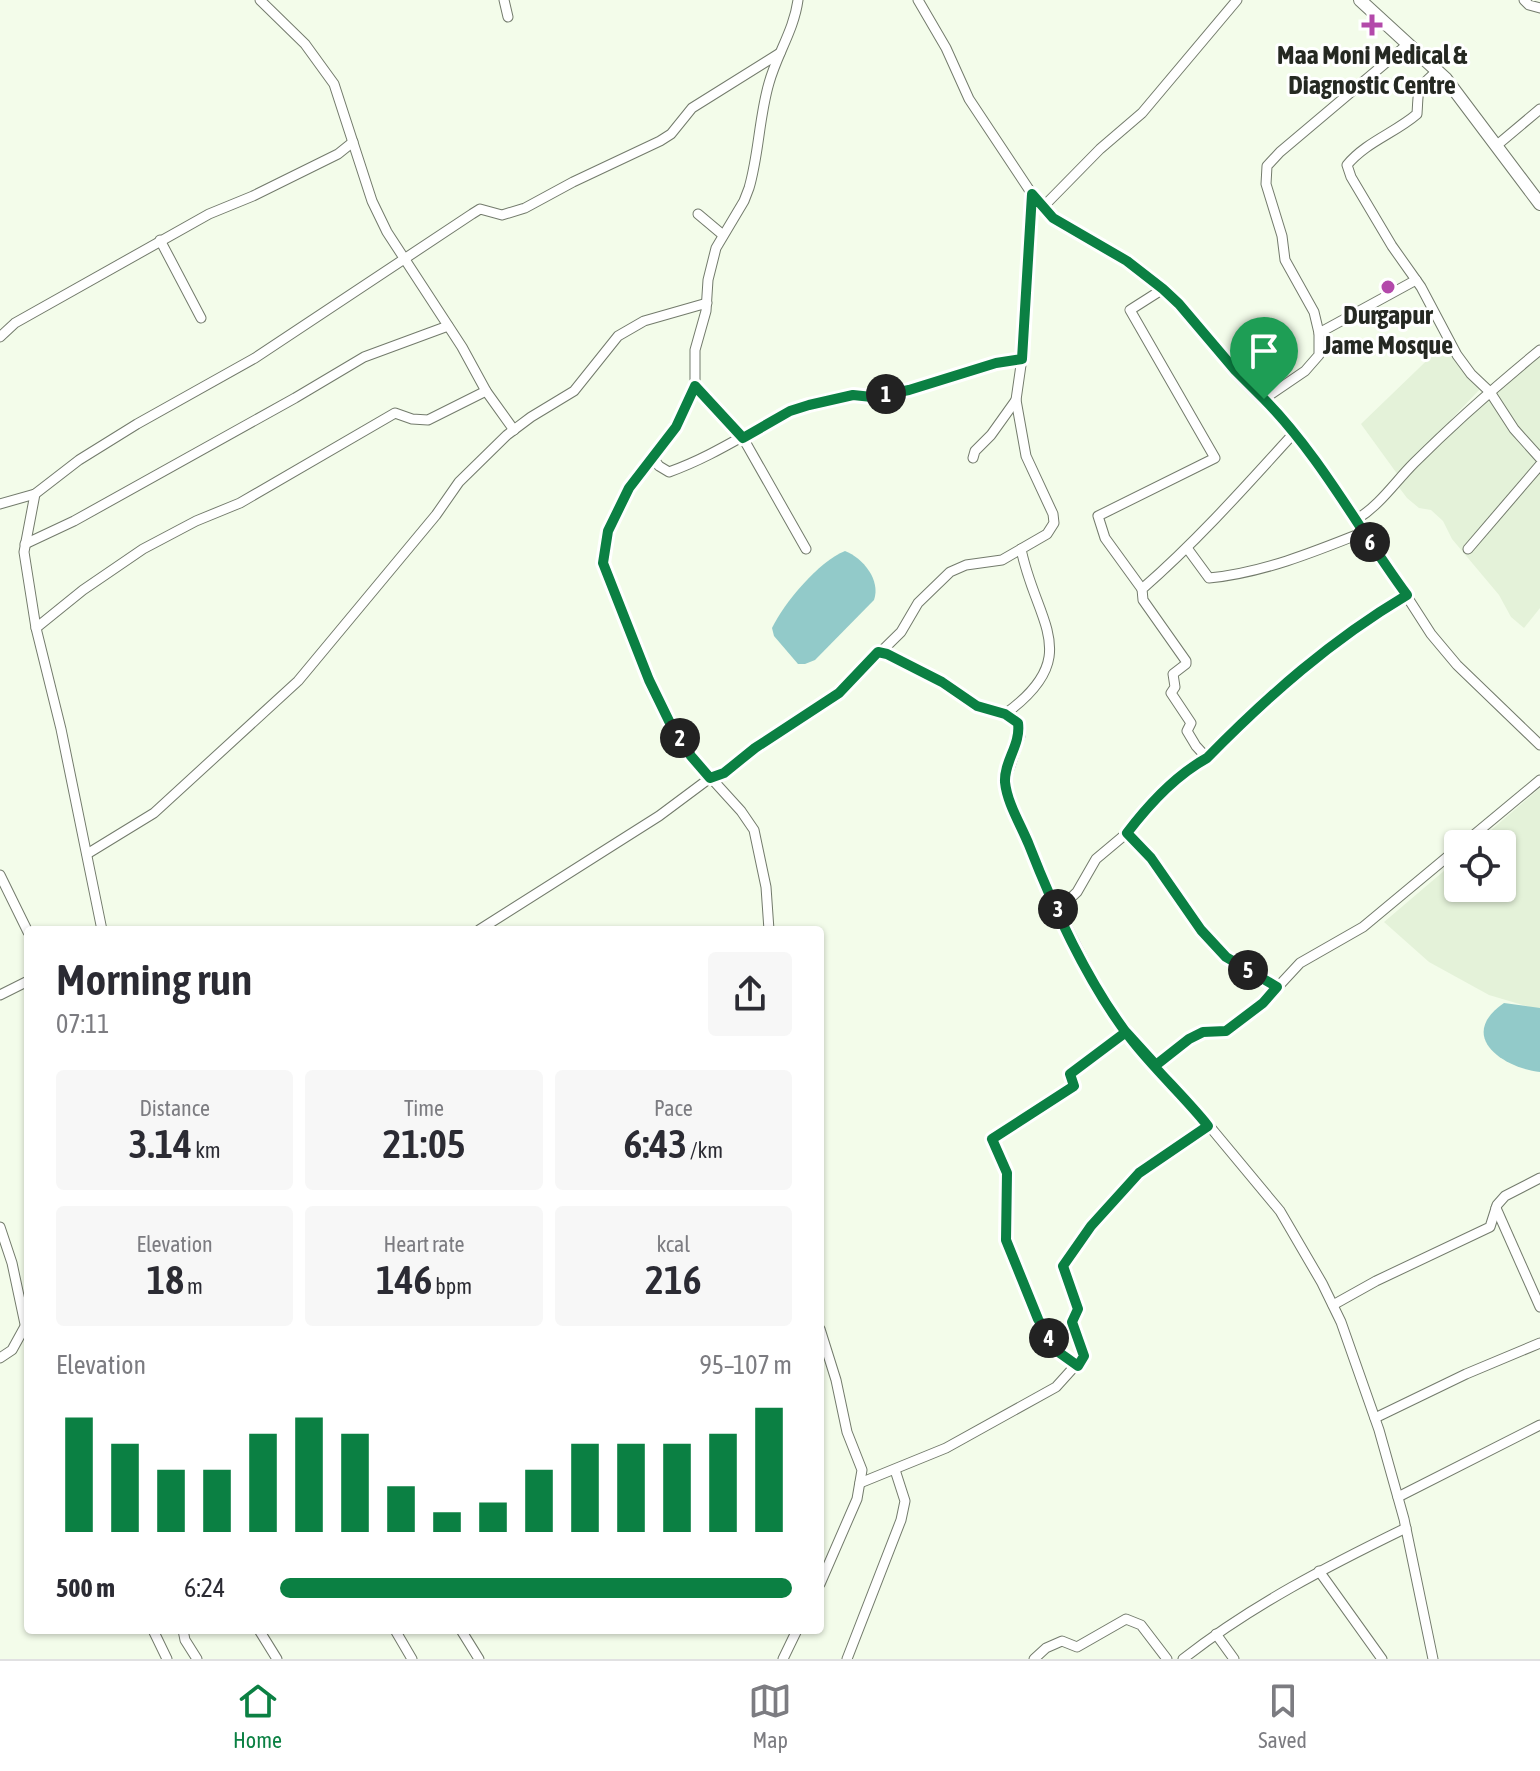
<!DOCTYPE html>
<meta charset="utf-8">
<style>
body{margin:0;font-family:"Asap Condensed",sans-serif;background:#f7f7f7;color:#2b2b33;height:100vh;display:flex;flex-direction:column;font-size:30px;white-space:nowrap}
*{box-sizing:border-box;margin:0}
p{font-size:26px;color:#7c7c81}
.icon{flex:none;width:44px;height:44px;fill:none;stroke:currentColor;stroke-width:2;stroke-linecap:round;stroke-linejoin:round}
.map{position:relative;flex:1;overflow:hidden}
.details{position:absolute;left:24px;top:926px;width:800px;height:708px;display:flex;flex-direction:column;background:#fff;border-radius:8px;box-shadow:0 2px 6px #0004}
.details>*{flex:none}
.controls{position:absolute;left:1444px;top:830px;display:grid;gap:16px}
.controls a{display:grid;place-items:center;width:72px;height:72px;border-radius:8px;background:#fff;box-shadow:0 2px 6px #0004;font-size:40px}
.pin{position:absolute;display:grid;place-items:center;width:68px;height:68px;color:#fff;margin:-82px -34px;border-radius:50% 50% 50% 0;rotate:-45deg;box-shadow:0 0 8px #0007}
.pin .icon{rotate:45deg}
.km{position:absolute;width:40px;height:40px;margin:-20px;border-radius:50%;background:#222;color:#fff;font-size:22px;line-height:40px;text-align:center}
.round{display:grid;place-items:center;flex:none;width:84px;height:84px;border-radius:8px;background:#f7f7f7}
.head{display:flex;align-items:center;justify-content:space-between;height:136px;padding:0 32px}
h1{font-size:44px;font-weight:600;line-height:60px}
.stats{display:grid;grid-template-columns:repeat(3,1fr);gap:12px;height:136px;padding:8px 32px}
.stats div{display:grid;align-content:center;border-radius:8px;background:#f7f7f7;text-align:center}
.stats b{font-size:40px;font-weight:600}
.stats small{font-size:22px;font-weight:400}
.stats p{font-size:22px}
.chart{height:224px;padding:16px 32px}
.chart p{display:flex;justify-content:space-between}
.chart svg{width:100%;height:144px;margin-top:8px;stroke:#0b8043;stroke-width:6}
ul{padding:0 32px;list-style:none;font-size:26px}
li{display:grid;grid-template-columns:128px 96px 1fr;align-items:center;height:60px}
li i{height:20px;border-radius:10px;background:#0b8043}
.tabs{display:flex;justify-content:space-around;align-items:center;height:112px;border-top:2px solid #e1e1e2;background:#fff;font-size:22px;color:#7c7c81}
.tabs a{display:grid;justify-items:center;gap:4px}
.tabs .current{color:#0b8043}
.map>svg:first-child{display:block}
</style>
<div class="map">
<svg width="1540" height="1659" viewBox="0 0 1540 1659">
<rect width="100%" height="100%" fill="#f3fcea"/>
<g fill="#e4f2d9">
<path d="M 1446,342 L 1481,388 L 1398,475 L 1361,424 Z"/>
<path d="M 1540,353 L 1540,608 L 1524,628 L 1511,617 L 1499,595 L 1452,539 L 1443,521 L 1431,510 L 1419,508 L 1407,498 L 1398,486 L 1475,403 Z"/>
<path d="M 1540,788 L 1540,1010 L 1489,995 L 1429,962 L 1384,922 L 1458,859 L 1458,888 L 1502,888 L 1502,844 L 1475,844 Z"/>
</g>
<g fill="#92cac9">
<path d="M 845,551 C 863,558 881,580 874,600 L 815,660 L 805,664 L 798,664 L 774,636 L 772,628 C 784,603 819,561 845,551 Z"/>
<path d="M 1504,1003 L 1540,1008 L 1540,1072 C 1503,1068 1456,1036 1504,1003 Z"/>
</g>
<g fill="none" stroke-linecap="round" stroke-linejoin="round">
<defs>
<g id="street">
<path d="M 260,0 L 305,44 L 334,84 L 372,201 L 387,232 L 462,347 L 486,391 L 514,430"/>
<path d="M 504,0 L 508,17"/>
<path d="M 918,0 L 946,48 L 969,99 L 1032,194 L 1053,218 L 1127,261 L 1179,304 L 1235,370 L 1300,440 L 1357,519 L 1431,634 L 1457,665 L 1540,745"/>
<path d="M 1524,0 L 1529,5 L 1540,8"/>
<path d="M 1437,71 C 1415,91 1419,86 1417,114 C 1395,133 1366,142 1347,165 L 1351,177 L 1392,246 L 1421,287 L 1457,355 L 1471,374 L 1490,392 L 1514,429 L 1540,458"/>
<path d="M 1496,146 L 1540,109"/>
<path d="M 1043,207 L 1100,149 L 1142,113 L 1237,0"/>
<path d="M 698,214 L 723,235"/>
<path d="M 160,240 L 201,318"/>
<path d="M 1319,333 L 1416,280"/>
<path d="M 0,337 L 15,323 L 209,214 L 253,196 L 338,154 L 353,142"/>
<path d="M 695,386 L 743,438 L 806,549"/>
<path d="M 1264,399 L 1305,371 L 1319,355 L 1319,333 L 1314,312 L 1285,260 L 1282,236 L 1266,184 L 1267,166 L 1280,152 L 1408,44"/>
<path d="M 653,458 L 659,466 L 669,472 C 714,456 749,431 790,411 C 829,393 870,400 910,390 C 948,380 984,365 1022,359"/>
<path d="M 973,458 L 975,451 L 991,435 L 1016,400"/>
<path d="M 35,494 L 24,552 L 36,628 L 61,729 L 102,930"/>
<path d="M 0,504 L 35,494 L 79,460 L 137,424 L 255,358 L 472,214 L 480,209 L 502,215 L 525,208 L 573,182 L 660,141 L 671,134 L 692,108 L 780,53"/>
<path d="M 1357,519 C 1380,505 1395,482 1414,463 C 1454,423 1496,386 1540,350"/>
<path d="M 25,544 L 74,521 L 295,398 L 364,357 L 448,326"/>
<path d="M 1187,548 L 1209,578 C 1262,573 1314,552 1364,532"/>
<path d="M 1468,549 L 1540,465"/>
<path d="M 1142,589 L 1105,538 L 1098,516 L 1215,458 L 1130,310 L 1163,289"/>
<path d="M 36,628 L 83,590 L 143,549 L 196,521 L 240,503 L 395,413 L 412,419 L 428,420 L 486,391"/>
<path d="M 878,652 L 887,654 L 942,682 L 977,706 L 1005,714 L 1018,723 L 1020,736 L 1005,781 L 1012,805 L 1042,878 L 1100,993 L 1142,1052 L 1191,1104 L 1280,1211 L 1322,1283 L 1341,1322 L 1379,1430 L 1404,1519 L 1433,1659"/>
<path d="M 1005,714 C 1085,656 1036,623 1021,549 L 1047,534 L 1054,523 L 1053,514 L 1026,456 L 1016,400 L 1025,337 L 1032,194"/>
<path d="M 1207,758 L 1196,746 L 1187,731 L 1191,723 L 1171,693 L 1175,687 L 1173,674 L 1186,664 L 1186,661 L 1143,600 L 1142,589 C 1197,541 1245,487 1294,433"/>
<path d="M 1127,833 L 1151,858 L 1201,930 L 1226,957 L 1277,987"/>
<path d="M 1463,844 L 1540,780"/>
<path d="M 87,854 L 154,813 L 298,681 L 436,515 L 459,482 L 507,435 L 531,417 L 574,391 L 618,336 L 644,321 L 707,303"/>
<path d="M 0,875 L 28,932"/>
<path d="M 1058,910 L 1077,892 L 1096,859 L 1127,833 L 1166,789 L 1193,765 L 1207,758 L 1267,697 L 1319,655 L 1407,595"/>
<path d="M 479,930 L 659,816 L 710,778 L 724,773 L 755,748 L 839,693 L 901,632 L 918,603 L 950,572 L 966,565 L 1002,560 L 1021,549"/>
<path d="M 769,930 L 766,887 L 754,830 L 741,811 L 691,756 L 669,721 L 649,680 L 603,563 L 608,531 L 629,488 L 685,411 L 695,386 L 695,350 L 706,311 L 708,280 L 716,248 L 744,201 L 749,188 C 759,154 759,117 769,83 C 777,54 794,30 798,0"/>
<path d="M 0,995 L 28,981"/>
<path d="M 1156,1065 L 1189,1039 L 1203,1032 L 1226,1031 L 1241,1020 L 1263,1003 L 1300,963 L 1363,927 L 1458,848"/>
<path d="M 1496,1208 L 1540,1307"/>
<path d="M 0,1227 L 12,1263 L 25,1324"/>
<path d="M 1333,1305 L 1376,1281 L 1490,1227 L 1497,1205 L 1505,1196 L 1540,1178"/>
<path d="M 820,1329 L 836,1380 L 847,1432 L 862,1470 L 857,1499 L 820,1584"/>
<path d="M 0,1358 L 12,1350 L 28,1321"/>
<path d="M 1078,1366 L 1057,1351 L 1038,1319 L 1006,1240 L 1007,1173 L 992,1139 L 1074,1086 L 1070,1074 L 1126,1032"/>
<path d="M 1375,1418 L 1466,1374 L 1540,1343"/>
<path d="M 860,1483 L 946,1448 L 1056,1387 L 1084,1356 L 1072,1322 L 1078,1309 L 1063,1266 L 1091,1226 L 1139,1173 L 1208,1126"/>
<path d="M 1398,1497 L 1540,1425"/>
<path d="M 1319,1571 L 1382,1659"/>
<path d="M 153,1630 L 167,1659"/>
<path d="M 183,1630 L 185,1640 L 197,1659"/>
<path d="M 259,1630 L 277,1659"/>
<path d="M 395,1630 L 412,1659"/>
<path d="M 461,1630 L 479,1659"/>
<path d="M 1216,1634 L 1234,1659"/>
<path d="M 783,1659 L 797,1630"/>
<path d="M 847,1659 L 901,1520 L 905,1501 L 895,1470"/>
<path d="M 1034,1659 L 1046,1648 L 1062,1641 L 1077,1647 L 1126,1619 L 1141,1625 L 1167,1659"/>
<path d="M 1183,1659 C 1252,1605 1328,1566 1406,1528"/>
</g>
<path id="secondary" d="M 1360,0 L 1446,79 L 1540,204"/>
</defs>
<use href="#street" stroke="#737b6c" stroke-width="11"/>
<use href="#secondary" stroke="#737b6c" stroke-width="14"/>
<use href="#street" stroke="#fff" stroke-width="9"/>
<use href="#secondary" stroke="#fff" stroke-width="12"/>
</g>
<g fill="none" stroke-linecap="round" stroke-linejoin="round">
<defs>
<path id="route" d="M 1264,399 L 1235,370 L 1179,304 L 1163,289 L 1127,261 L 1053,218 L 1032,194 L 1022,359 L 996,363 L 909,390 L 872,397 L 853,395 L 809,405 L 790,411 L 743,438 L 695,386 L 676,427 L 629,488 L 608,531 L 603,563 L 649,680 L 669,721 L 691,756 L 710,778 L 724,773 L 755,748 L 839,693 L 878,652 L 887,654 L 942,682 L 977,706 L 1005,714 L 1018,723 C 1021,745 1004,761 1005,782 C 1007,803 1021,825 1029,845 C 1054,909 1089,985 1131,1039 C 1155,1070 1184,1096 1208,1126 L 1139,1173 L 1091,1226 L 1063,1266 L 1078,1309 L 1072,1322 L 1084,1356 L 1078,1366 L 1057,1351 L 1038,1319 L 1006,1240 L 1007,1173 L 992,1139 L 1074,1086 L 1070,1074 L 1126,1032 L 1156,1065 L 1189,1039 L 1203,1032 L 1226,1031 L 1263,1003 L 1277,987 L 1226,957 L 1201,930 L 1151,858 L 1127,833 C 1149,804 1176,775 1207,758 C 1269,695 1330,641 1407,595 C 1359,530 1321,457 1264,399"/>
</defs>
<use href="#route" stroke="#fff" stroke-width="16"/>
<use href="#route" stroke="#0b8043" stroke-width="10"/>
</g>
<g fill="#b349aa" stroke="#fff" stroke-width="3">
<path d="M1368 13h8v8h8v8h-8v8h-8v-8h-8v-8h8z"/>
<circle cx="1388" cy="287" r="8"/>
</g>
<g text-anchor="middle" stroke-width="6" stroke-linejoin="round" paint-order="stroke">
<g font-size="26" font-weight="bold" fill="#252922" stroke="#fff">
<text x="1372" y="64">Maa Moni Medical &amp;<tspan x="1372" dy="30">Diagnostic Centre</tspan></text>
<text x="1388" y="324">Durgapur<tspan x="1388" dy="30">Jame Mosque</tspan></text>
</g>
</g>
</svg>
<div class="controls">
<a><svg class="icon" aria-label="locate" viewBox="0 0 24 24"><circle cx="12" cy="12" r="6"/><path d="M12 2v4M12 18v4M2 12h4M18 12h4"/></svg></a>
</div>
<div class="pin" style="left:1264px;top:399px;background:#1e9e55"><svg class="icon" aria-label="arrive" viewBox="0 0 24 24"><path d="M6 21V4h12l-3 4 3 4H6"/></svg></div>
<b class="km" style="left:886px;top:394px">1</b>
<b class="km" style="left:680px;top:738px">2</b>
<b class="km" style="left:1058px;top:909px">3</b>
<b class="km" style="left:1049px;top:1338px">4</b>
<b class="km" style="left:1248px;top:970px">5</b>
<b class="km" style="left:1370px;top:542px">6</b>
<section class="details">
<div class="head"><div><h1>Morning run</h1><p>07:11</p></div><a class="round"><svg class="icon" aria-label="share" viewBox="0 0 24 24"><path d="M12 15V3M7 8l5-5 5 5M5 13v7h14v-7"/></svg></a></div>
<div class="stats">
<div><p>Distance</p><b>3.14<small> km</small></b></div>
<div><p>Time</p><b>21:05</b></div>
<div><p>Pace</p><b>6:43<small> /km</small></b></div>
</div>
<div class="stats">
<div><p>Elevation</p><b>18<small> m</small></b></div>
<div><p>Heart rate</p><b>146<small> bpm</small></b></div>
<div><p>kcal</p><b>216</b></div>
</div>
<div class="chart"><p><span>Elevation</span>95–107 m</p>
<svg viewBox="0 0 160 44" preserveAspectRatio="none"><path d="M5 44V9M15 44V17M25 44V25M35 44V25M45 44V14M55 44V9M65 44V14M75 44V30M85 44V38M95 44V35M105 44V25M115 44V17M125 44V17M135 44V17M145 44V14M155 44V6"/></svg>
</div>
<ul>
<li><b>500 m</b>6:24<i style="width:100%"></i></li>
</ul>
</section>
</div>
<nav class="tabs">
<a class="current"><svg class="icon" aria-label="home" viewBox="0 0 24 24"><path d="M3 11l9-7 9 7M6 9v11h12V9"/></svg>Home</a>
<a><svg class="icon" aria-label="map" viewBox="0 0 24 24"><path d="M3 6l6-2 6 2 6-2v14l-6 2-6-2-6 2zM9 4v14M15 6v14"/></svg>Map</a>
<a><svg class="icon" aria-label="saved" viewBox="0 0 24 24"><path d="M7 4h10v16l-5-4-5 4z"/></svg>Saved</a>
</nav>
